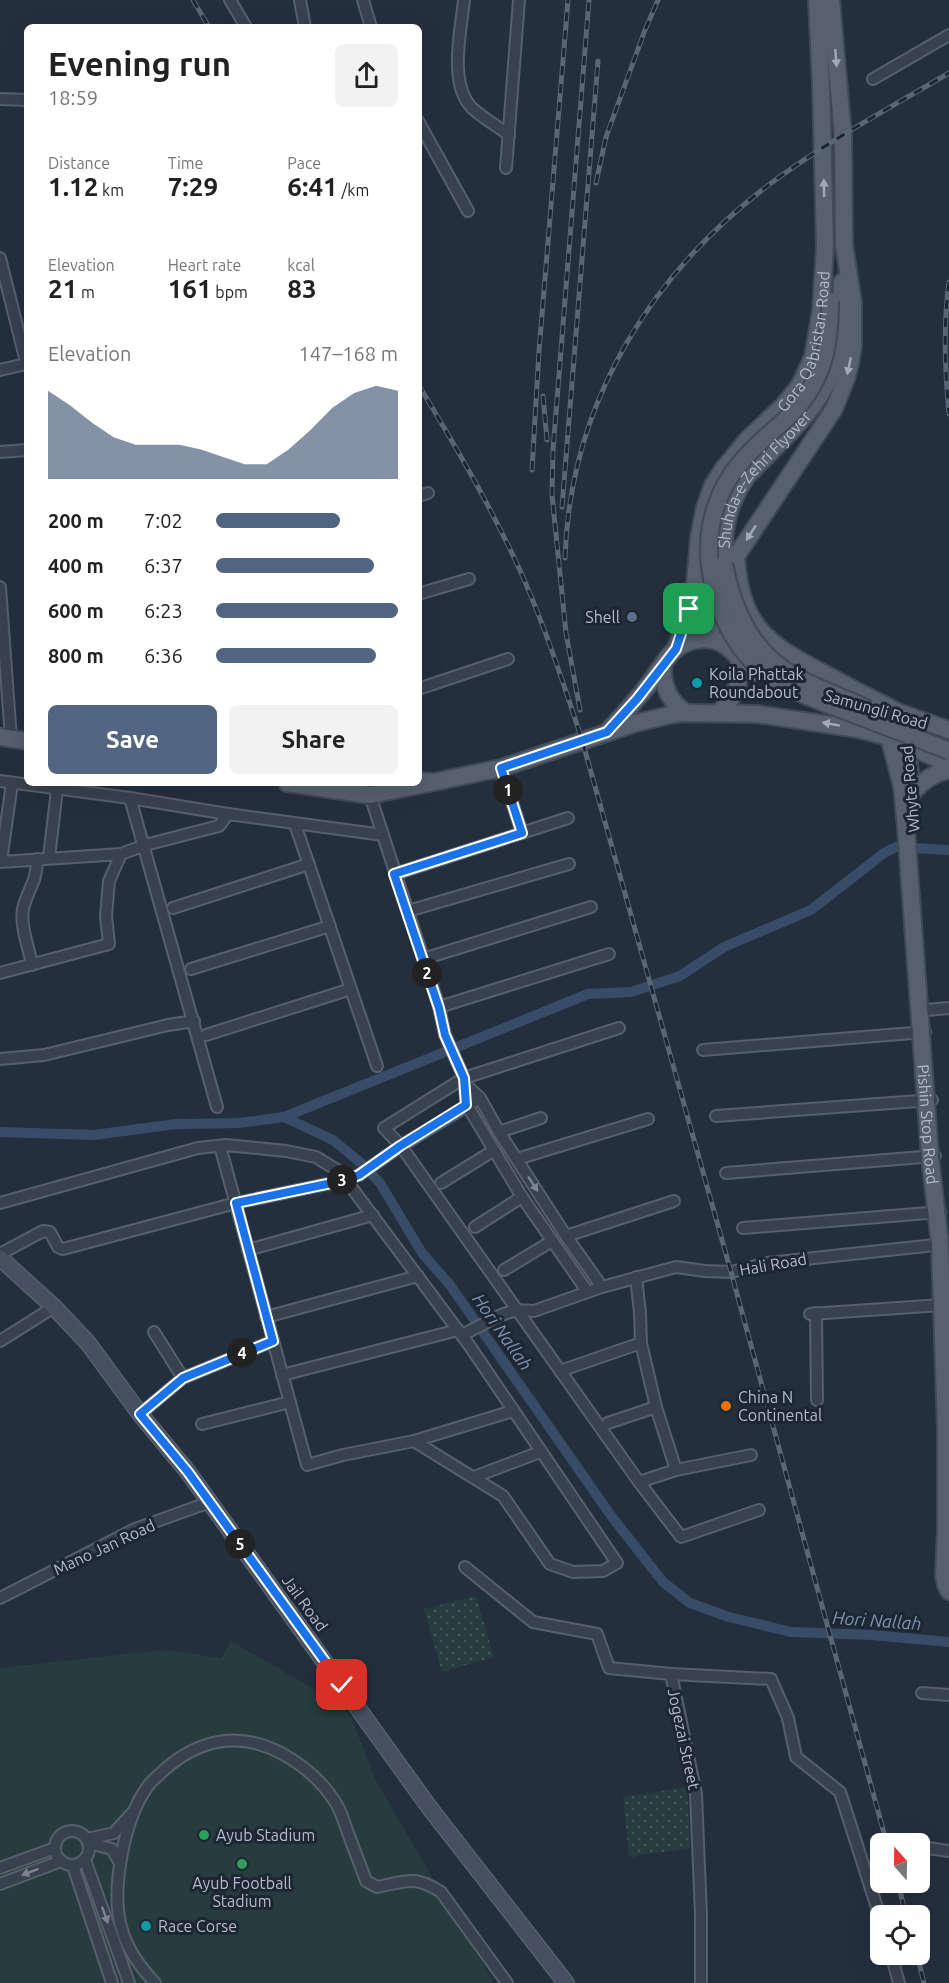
<!DOCTYPE html>
<meta charset="utf-8">
<style>
body{margin:0;font-family:Ubuntu,sans-serif;background:#f2f2f2;color:#222;height:100vh;display:flex;flex-direction:column;font-size:22px;white-space:nowrap}
*{box-sizing:border-box;margin:0}
p{font-size:20px;color:#767676}
.icon{flex:none;width:33px;height:33px;fill:none;stroke:currentColor;stroke-width:2;stroke-linecap:round;stroke-linejoin:round}
.map{position:relative;flex:1;overflow:hidden}
.details{position:absolute;left:24px;top:24px;width:398px;height:762px;display:flex;flex-direction:column;background:#fff;border-radius:9px;box-shadow:0 6px 24px #0002}
.details>*{flex:none}
.needle{width:39px;rotate:340deg}
.controls{position:absolute;left:870px;top:1833px;display:grid;gap:12px}
.controls a{display:grid;place-items:center;width:60px;height:60px;border-radius:9px;background:#fff;box-shadow:0 6px 24px #0002;font-size:30px}
.pin{position:absolute;display:grid;place-items:center;width:51px;height:51px;color:#fff;margin:-26px;border-radius:12px;box-shadow:0 3px 9px #0006}
.km{position:absolute;width:30px;height:30px;margin:-15px;border-radius:50%;background:#222;color:#fff;font-size:16px;line-height:30px;text-align:center}
.round{display:grid;place-items:center;flex:none;width:63px;height:63px;border-radius:9px;background:#f2f2f2}
.head{display:flex;align-items:center;justify-content:space-between;height:102px;padding:0 24px}
h1{font-size:33px;font-weight:600;line-height:45px}
.stats{display:grid;grid-template-columns:repeat(3,1fr);gap:9px;height:102px;padding:6px 24px}
.stats div{display:grid;align-content:center}
.stats b{font-size:26px;font-weight:600}
.stats small{font-size:16px;font-weight:400}
.stats p{font-size:16px}
.chart{height:168px;padding:12px 24px}
.chart p{display:flex;justify-content:space-between}
.chart svg{width:100%;height:108px;margin-top:6px;fill:#516482;opacity:.7}
.primary-button{display:flex;gap:12px;margin-top:auto;padding:12px 24px}
.primary-button a{flex:1;height:69px;border-radius:9px;background:#516482;color:#fff;font-size:24px;font-weight:600;line-height:69px;text-align:center}
.primary-button a+a{background:#f2f2f2;color:#222}
ul{padding:0 24px;list-style:none;font-size:20px}
li{display:grid;grid-template-columns:96px 72px 1fr;align-items:center;height:45px}
li i{height:15px;border-radius:8px;background:#516482}
.map>svg:first-child{display:block}
</style>
<div class="map">
<svg width="949" height="1983" viewBox="0 0 949 1983">
<defs>
<pattern id="garden-dots" width="8" height="8" patternUnits="userSpaceOnUse" patternTransform="scale(1.5)"><rect width="8" height="8" fill="#263c3f"/><path d="M2 2h.1M6 6h.1" fill="none" stroke="#435659" stroke-width="1.8" stroke-linecap="round"/></pattern>
</defs>
<rect width="100%" height="100%" fill="#242f3e"/>
<path fill="#263c3f" d="M 231,1641 L 319,1692 L 351,1716 L 375,1779 L 494,1983 L 0,1983 L 0,1668 L 165,1650 L 221,1658 Z"/>
<g fill="url(#garden-dots)">
<path d="M 476,1596 L 494,1657 L 442,1672 L 424,1609 Z"/>
<path d="M 687,1787 L 690,1848 L 629,1857 L 623,1797 Z"/>
</g>
<g fill="none" stroke-linecap="round" stroke-linejoin="round">
<g stroke="#394c67" stroke-width="10">
<path d="M 284,1117 L 588,994 L 631,992 L 680,976 L 724,947 L 811,910 L 884,853 L 896,847 L 949,850"/>
<path d="M 0,1132 L 94,1135 L 176,1124 L 239,1123 L 284,1117 L 333,1140 L 361,1163 L 380,1183 L 422,1253 L 450,1285 L 612,1517 L 663,1582 L 690,1603 L 729,1617 L 791,1632 L 872,1635 L 949,1642"/>
</g>
<defs>
<g id="street">
<path d="M 230,0 L 246,27"/>
<path d="M 300,0 L 305,27"/>
<path d="M 363,0 L 371,27"/>
<path d="M 464,0 C 461,31 448,83 472,108 C 483,118 497,126 509,135"/>
<path d="M 873,79 L 949,35"/>
<path d="M 0,99 L 27,100"/>
<path d="M 418,121 L 468,211"/>
<path d="M 506,168 L 519,0"/>
<path d="M 0,258 L 27,366"/>
<path d="M 0,370 L 26,364"/>
<path d="M 0,452 L 27,450"/>
<path d="M 418,496 L 428,493"/>
<path d="M 0,587 L 11,739"/>
<path d="M 418,594 L 469,579"/>
<path d="M 418,689 L 508,659"/>
<path d="M 501,768 L 522,833"/>
<path d="M 0,781 L 130,798 L 228,814 L 383,835"/>
<path d="M 366,783 L 439,1007 L 445,1035 L 464,1078 L 467,1105 L 522,1197 L 587,1291"/>
<path d="M 130,798 L 217,1107"/>
<path d="M 295,824 L 377,1066"/>
<path d="M 49,858 L 57,789"/>
<path d="M 1,861 L 12,783"/>
<path d="M 0,862 L 121,854 L 145,845 L 219,826 L 228,814"/>
<path d="M 395,874 L 568,818"/>
<path d="M 173,908 L 309,864"/>
<path d="M 408,911 L 569,864"/>
<path d="M 423,959 L 591,907"/>
<path d="M 32,965 C 29,948 20,926 23,909 C 28,888 37,883 37,859"/>
<path d="M 191,969 L 330,926"/>
<path d="M 0,973 L 109,944 L 106,916 L 109,881 L 121,854"/>
<path d="M 439,1007 L 609,954"/>
<path d="M 926,1010 L 949,1008"/>
<path d="M 619,1028 L 464,1078 L 384,1128 L 401,1146 L 639,1482 L 681,1537 L 759,1510"/>
<path d="M 206,1035 L 351,989"/>
<path d="M 703,1050 L 925,1032"/>
<path d="M 0,1059 L 44,1055 L 168,1025 L 194,1021"/>
<path d="M 465,1084 L 480,1098 L 499,1132 L 566,1236 L 602,1287"/>
<path d="M 716,1116 L 932,1100"/>
<path d="M 499,1132 L 541,1118"/>
<path d="M 517,1159 L 648,1119"/>
<path d="M 726,1173 L 935,1156"/>
<path d="M 441,1183 L 493,1151"/>
<path d="M 0,1203 L 198,1148 L 226,1145 L 286,1151 L 316,1157 L 340,1172 L 469,1345 L 617,1563 L 603,1571 L 573,1572 L 550,1564 L 503,1496 L 414,1441 L 343,1455 L 307,1465 L 220,1146"/>
<path d="M 475,1227 L 522,1197"/>
<path d="M 743,1228 L 940,1212"/>
<path d="M 566,1236 L 674,1201"/>
<path d="M 248,1250 L 373,1215"/>
<path d="M 0,1254 L 43,1231 L 50,1232 L 58,1247 L 63,1249 L 236,1203 L 346,1180 L 359,1175 L 401,1146 L 480,1098"/>
<path d="M 504,1270 L 552,1241"/>
<path d="M 636,1277 L 640,1313 L 641,1343 L 656,1407 L 676,1470"/>
<path d="M 816,1313 L 817,1400"/>
<path d="M 810,1314 L 942,1305"/>
<path d="M 266,1317 L 418,1276"/>
<path d="M 154,1332 L 183,1378"/>
<path d="M 462,1335 L 501,1315 L 516,1310 L 534,1311 L 602,1287 L 676,1267 L 705,1271 L 731,1272 L 768,1263 L 944,1244"/>
<path d="M 0,1341 L 54,1307"/>
<path d="M 560,1371 L 641,1343"/>
<path d="M 282,1375 L 458,1330"/>
<path d="M 140,1414 L 183,1378 L 273,1341"/>
<path d="M 608,1423 L 656,1407"/>
<path d="M 202,1424 L 290,1402"/>
<path d="M 414,1441 L 513,1411"/>
<path d="M 474,1477 L 540,1452"/>
<path d="M 639,1482 L 676,1470 L 751,1455"/>
<path d="M 465,1567 L 533,1622 L 597,1634 L 609,1668 L 671,1674 L 696,1794 L 701,1915 L 701,1983"/>
<path d="M 0,1598 L 135,1529 L 210,1502"/>
<path d="M 671,1674 L 771,1679 L 788,1718 L 796,1757 L 840,1792 L 880,1917"/>
<path d="M 922,1693 L 949,1695"/>
<circle cx="72" cy="1848" r="17"/>
<path d="M 87,1839 L 114,1833 L 132,1813"/>
<path d="M 89,1843 L 112,1849 L 120,1863"/>
<path d="M 928,1848 L 949,1851"/>
<path d="M 85,1860 L 129,1983"/>
<path d="M 73,1866 L 112,1983"/>
<path d="M 0,1868 L 55,1848"/>
<path d="M 0,1884 L 61,1861"/>
<path d="M 891,1954 L 899,1983"/>
<path d="M 155,1983 C 140,1967 128,1951 122,1930 C 110,1892 124,1818 148,1786 C 152,1780 159,1775 164,1770 C 199,1739 239,1731 281,1753 C 303,1765 324,1783 337,1805 C 341,1812 344,1822 347,1830 C 353,1847 360,1864 366,1881 L 377,1887 C 408,1881 413,1875 441,1892 L 507,1983"/>
</g>
<path id="secondary" d="M 0,1258 L 54,1307 L 88,1343 L 140,1414 L 188,1472 L 429,1807 L 566,1983"/>
<g id="primary">
<path d="M 736,557 C 741,625 765,643 823,673 C 847,686 872,699 896,711 L 907,744 L 911,785"/>
<path id="s1" d="M 724,564 C 722,530 728,503 748,475 C 784,437 827,405 838,351 C 843,329 841,305 842,282"/>
<path d="M 731,564 L 834,409 L 846,379 L 850,364 L 853,346 L 853,303 L 844,245 L 843,136 L 831,0"/>
<path d="M 710,640 L 714,598 L 717,589"/>
<path id="s2" d="M 676,649 L 695,584 L 699,538 L 705,507 L 713,485 L 724,468 L 747,440 L 783,406 L 800,385 L 813,357 L 821,311 L 825,247 L 821,84 L 817,0"/>
<path d="M 663,665 C 662,686 669,701 686,713"/>
<path d="M 889,709 L 949,730"/>
<path d="M 718,713 C 735,699 742,682 739,659"/>
<path d="M 608,731 C 623,715 638,699 651,681 C 659,671 666,656 677,648 C 690,639 707,636 721,643 C 735,650 743,665 757,673"/>
<path d="M 0,737 L 27,741"/>
<path id="s3" d="M 889,737 L 902,786 L 906,828 L 930,1157 L 940,1244 L 946,1430 L 946,1530 L 944,1575 L 946,1585 L 949,1591"/>
<path d="M 418,781 L 434,782 L 501,768 L 636,723 L 674,714 L 686,713 L 757,714 L 858,729 L 889,737 L 949,764"/>
<path d="M 287,783 L 370,795 L 430,783"/>
<path d="M 912,793 C 922,781 933,773 949,770"/>
</g>
</defs>
<use href="#street" stroke="#565f6c" stroke-width="14"/>
<use href="#secondary" stroke="#565f6c" stroke-width="18"/>
<use href="#primary" stroke="#414a57" stroke-width="20"/>
<use href="#street" stroke="#38414e" stroke-width="10"/>
<use href="#secondary" stroke="#465061" stroke-width="15"/>
<use href="#primary" stroke="#56606e" stroke-width="16"/>
<defs>
<g id="rail">
<path d="M 193,0 L 209,27"/>
<path d="M 596,183 L 606,137 L 645,30 L 658,0"/>
<path d="M 949,282 C 943,327 945,369 949,414"/>
<path d="M 418,384 C 456,447 493,510 523,577 C 546,630 564,685 582,740 L 731,1272 L 887,1844"/>
<path d="M 543,396 L 547,440"/>
<path d="M 532,470 L 539,351 L 568,0"/>
<path d="M 562,507 L 598,61"/>
<path d="M 565,558 C 570,401 653,269 778,178 C 832,139 891,107 949,73"/>
<path d="M 580,710 L 566,633 L 552,495 L 553,450 L 589,0"/>
<path d="M 898,1882 L 906,1916"/>
<path d="M 917,1954 L 924,1983"/>
</g>
</defs>
<use href="#rail" stroke="#5a6575" stroke-width="5"/>
<use href="#rail" stroke="#1d2633" stroke-width="3" stroke-dasharray="9" stroke-linecap="butt"/>
<defs>
<g id="primary-bridge">
<path d="M 830,301 C 830,351 822,385 785,420 C 770,434 755,445 742,461 C 717,489 705,529 710,566 C 714,603 730,641 758,667 C 784,690 820,701 851,713 C 884,726 917,738 949,751"/>
<path d="M 724,564 C 734,613 753,656 800,679 C 822,690 846,699 868,709"/>
</g>
</defs>
<use href="#primary-bridge" stroke="#414a57" stroke-width="20" stroke-linecap="butt"/>
<use href="#primary-bridge" stroke="#56606e" stroke-width="16"/>
</g>
<defs><path id="oneway-solid" d="M-6-.8H1V-3.2L6.5 0L1 3.2V.8H-6Z" transform="scale(1.5)"/></defs>
<g fill="#a1aab7">
<use href="#oneway-solid" transform="translate(836 58) rotate(85)"/>
<use href="#oneway-solid" transform="translate(824 188) rotate(-91)"/>
<use href="#oneway-solid" transform="translate(849 366) rotate(102)"/>
<use href="#oneway-solid" transform="translate(751 533) rotate(123)"/>
<use href="#oneway-solid" transform="translate(831 724) rotate(-170)"/>
</g>
<g fill="#7c8592">
<use href="#oneway-solid" transform="translate(533 1184) rotate(57)"/>
<use href="#oneway-solid" transform="translate(30 1872) rotate(159)"/>
<use href="#oneway-solid" transform="translate(105 1915) rotate(70)"/>
</g>
<g fill="none" stroke-linecap="round" stroke-linejoin="round">
<defs>
<path id="route" d="M 342,1685 L 188,1472 L 140,1414 L 183,1378 L 273,1341 L 236,1203 L 346,1180 L 359,1175 L 400,1146 L 466,1105 L 464,1078 L 445,1035 L 439,1008 L 394,874 L 522,833 L 501,768 L 607,732 L 637,699 L 676,649 L 689,609"/>
</defs>
<use href="#route" stroke="#fff" stroke-width="12"/>
<use href="#route" stroke="#1a73e8" stroke-width="8"/>
</g>
<circle fill="#5c6f8a" stroke="#1d2633" stroke-width="2" cx="632" cy="617" r="6"/>
<g fill="#0f9aa8" stroke="#1d2633" stroke-width="2">
<circle cx="697" cy="683" r="6"/>
<circle cx="146" cy="1926" r="6"/>
</g>
<circle fill="#e8710a" stroke="#1d2633" stroke-width="2" cx="726" cy="1406" r="6"/>
<g fill="#2e9e5b" stroke="#1d2633" stroke-width="2">
<circle cx="204" cy="1835" r="6"/>
<circle cx="242" cy="1864" r="6"/>
</g>
<g text-anchor="middle" stroke-width="6" stroke-linejoin="round" paint-order="stroke">
<g font-size="16" fill="#b4bcc9" stroke="#1d2633">
<text dy="6" stroke="none"><textPath href="#s2" startOffset="345">Gora Qabristan Road</textPath></text>
<text dy="6" stroke="none"><textPath href="#s1" startOffset="98">Shuhda-e-Zehri Flyover</textPath></text>
<text transform="translate(876 709) rotate(16)" y="6">Samungli Road</text>
<text transform="translate(910 789) rotate(-95)" y="6">Whyte Road</text>
<text dy="6" stroke="none"><textPath href="#s3" startOffset="390">Pishin Stop Road</textPath></text>
<text transform="translate(773 1264) rotate(-10)" y="6">Hali Road</text>
<text transform="translate(104 1547) rotate(-25)" y="6">Mano Jan Road</text>
<text transform="translate(305 1603) rotate(54)" y="6">Jail Road</text>
<text transform="translate(684 1739) rotate(78)" y="6">Jogezai Street</text>
</g>
<g font-size="16" fill="#b4bcc9" stroke="#1d2633" text-anchor="start">
<text x="620" y="623" text-anchor="end">Shell</text>
<text x="709" y="680">Koila Phattak<tspan x="709" dy="18">Roundabout</tspan></text>
<text x="738" y="1403">China N<tspan x="738" dy="18">Continental</tspan></text>
<text x="216" y="1841">Ayub Stadium</text>
<text x="242" y="1889" text-anchor="middle">Ayub Football<tspan x="242" dy="18">Stadium</tspan></text>
<text x="158" y="1932">Race Corse</text>
</g>
<g font-size="18" font-style="italic" fill="#7c92b1" stroke="#1d2633">
<text transform="translate(502 1332) rotate(55)" y="6">Hori Nallah</text>
<text transform="translate(877 1621) rotate(4)" y="6">Hori Nallah</text>
</g>
</g>
</svg>
<div class="controls">
<a><svg class="needle" viewBox="-14 -14 28 28"><path d="M0-13l5 13h-10z" fill="#e53935"/><path d="M0 13l5-13h-10z" fill="#767676"/></svg></a>
<a><svg class="icon" aria-label="locate" viewBox="0 0 24 24"><circle cx="12" cy="12" r="6"/><path d="M12 2v4M12 18v4M2 12h4M18 12h4"/></svg></a>
</div>
<div class="pin" style="left:689px;top:609px;background:#1e9e55"><svg class="icon" aria-label="arrive" viewBox="0 0 24 24"><path d="M6 21V4h12l-3 4 3 4H6"/></svg></div>
<div class="pin" style="left:342px;top:1685px;background:#d93025"><svg class="icon" aria-label="check" viewBox="0 0 24 24"><path d="M5 12l5 5 9-10"/></svg></div>
<b class="km" style="left:508px;top:790px">1</b>
<b class="km" style="left:427px;top:973px">2</b>
<b class="km" style="left:342px;top:1180px">3</b>
<b class="km" style="left:242px;top:1353px">4</b>
<b class="km" style="left:240px;top:1544px">5</b>
<section class="details">
<div class="head"><div><h1>Evening run</h1><p>18:59</p></div><a class="round"><svg class="icon" aria-label="share" viewBox="0 0 24 24"><path d="M12 15V3M7 8l5-5 5 5M5 13v7h14v-7"/></svg></a></div>
<div class="stats">
<div><p>Distance</p><b>1.12<small> km</small></b></div>
<div><p>Time</p><b>7:29</b></div>
<div><p>Pace</p><b>6:41<small> /km</small></b></div>
</div>
<div class="stats">
<div><p>Elevation</p><b>21<small> m</small></b></div>
<div><p>Heart rate</p><b>161<small> bpm</small></b></div>
<div><p>kcal</p><b>83</b></div>
</div>
<div class="chart"><p><span>Elevation</span>147–168 m</p>
<svg viewBox="0 0 160 44" preserveAspectRatio="none"><path d="M0 44V8L10 14L20 21L30 27L40 30L50 30L60 30L70 32L80 35L90 38L100 38L110 32L120 24L130 15L140 9L150 6L160 8V44z"/></svg>
</div>
<ul>
<li><b>200 m</b>7:02<i style="width:68%"></i></li>
<li><b>400 m</b>6:37<i style="width:87%"></i></li>
<li><b>600 m</b>6:23<i style="width:100%"></i></li>
<li><b>800 m</b>6:36<i style="width:88%"></i></li>
</ul>
<div class="primary-button"><a>Save</a><a>Share</a></div>
</section>
</div>
